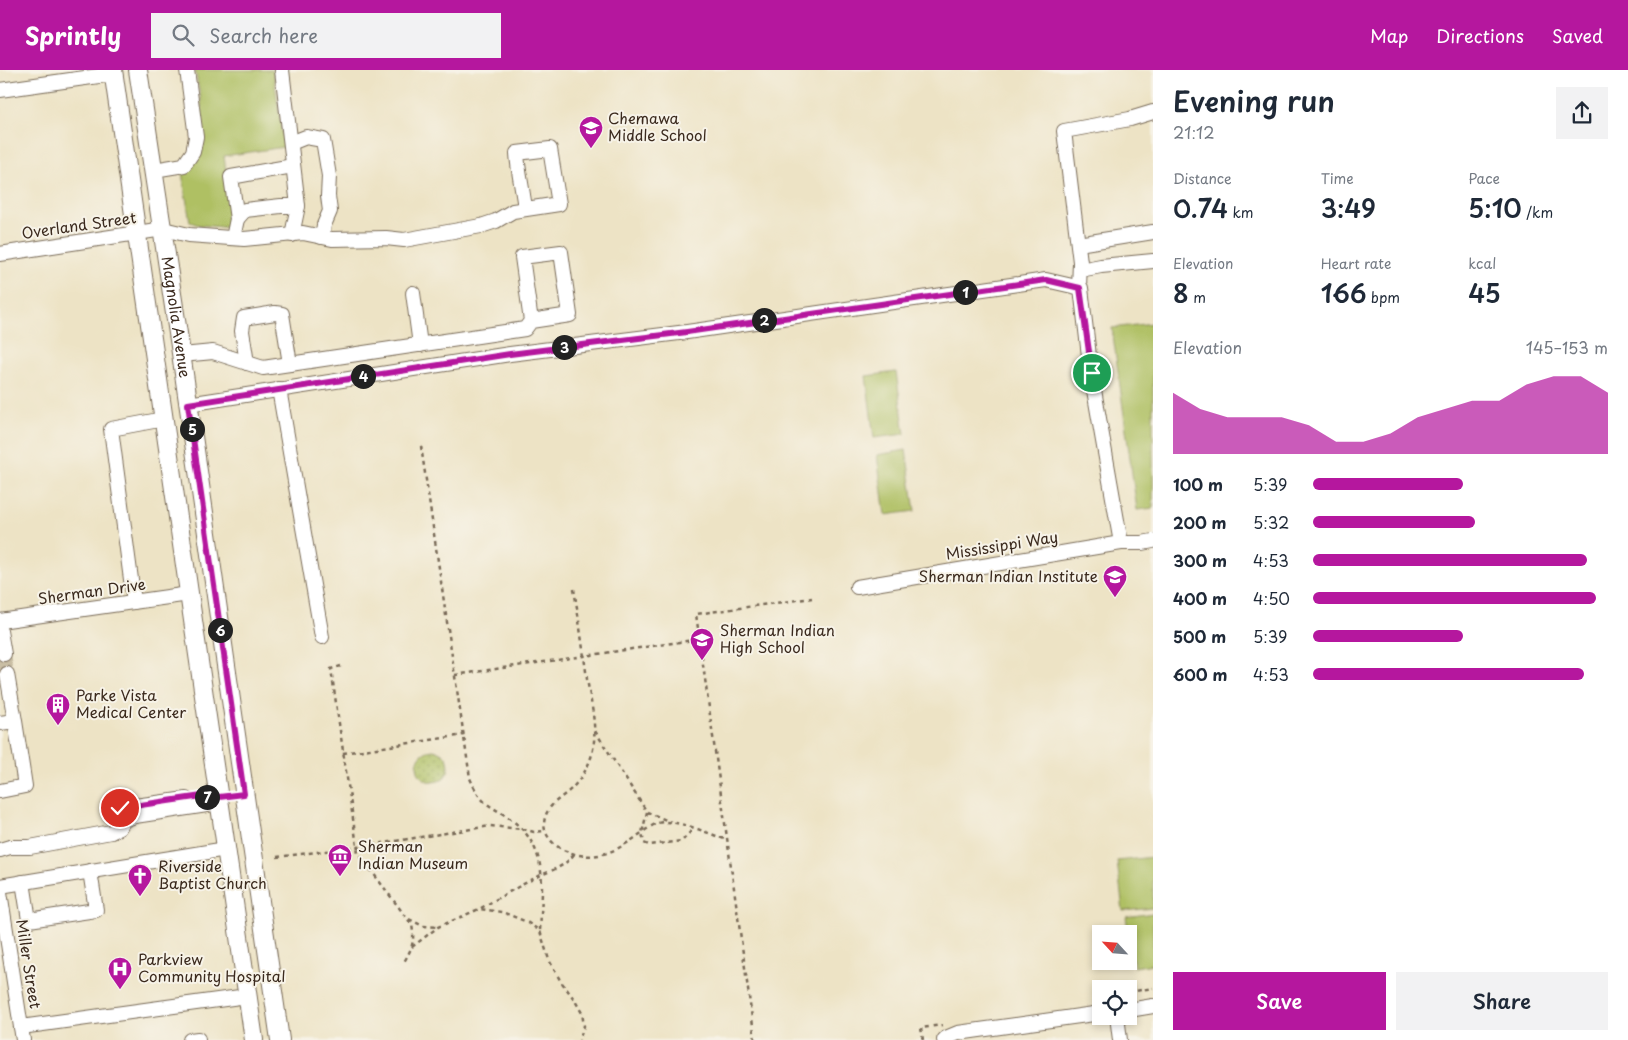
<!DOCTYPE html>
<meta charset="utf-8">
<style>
body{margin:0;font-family:"Playpen Sans",sans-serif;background:#f2f2f3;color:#1f2937;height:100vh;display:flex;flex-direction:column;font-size:19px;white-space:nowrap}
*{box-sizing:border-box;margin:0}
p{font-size:16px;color:#747a83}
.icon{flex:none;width:28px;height:28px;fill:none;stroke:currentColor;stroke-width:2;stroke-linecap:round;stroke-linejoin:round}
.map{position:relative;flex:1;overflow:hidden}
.sheet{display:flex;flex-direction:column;background:#fff;width:475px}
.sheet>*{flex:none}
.needle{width:32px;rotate:296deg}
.tools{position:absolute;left:1092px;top:855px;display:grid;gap:10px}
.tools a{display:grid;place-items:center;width:45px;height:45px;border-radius:0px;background:#fff;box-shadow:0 2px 8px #0003;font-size:25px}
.pin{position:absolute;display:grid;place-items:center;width:42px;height:42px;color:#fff;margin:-21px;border:2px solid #fff;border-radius:50%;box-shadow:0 1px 5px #0007}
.km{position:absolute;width:25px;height:25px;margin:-12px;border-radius:50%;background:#222;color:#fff;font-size:14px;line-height:25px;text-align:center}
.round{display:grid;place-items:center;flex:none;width:52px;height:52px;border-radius:0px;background:#f2f2f3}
.head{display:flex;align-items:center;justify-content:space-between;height:85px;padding:0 20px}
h1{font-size:28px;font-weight:600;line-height:38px}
.metrics{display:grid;grid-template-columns:repeat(3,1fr);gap:8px;height:85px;padding:5px 20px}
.metrics div{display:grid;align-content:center}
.metrics b{font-size:25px;font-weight:600}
.metrics small{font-size:14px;font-weight:400}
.metrics p{font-size:14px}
.chart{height:140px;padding:10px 20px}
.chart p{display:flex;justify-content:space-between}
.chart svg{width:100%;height:90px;margin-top:5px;fill:#b5179e;opacity:.7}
.button{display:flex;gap:10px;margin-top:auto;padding:10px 20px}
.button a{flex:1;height:58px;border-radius:0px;background:#b5179e;color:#fff;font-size:20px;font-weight:600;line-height:58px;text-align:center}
.button a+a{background:#f2f2f3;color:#1f2937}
ul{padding:0 20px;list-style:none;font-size:16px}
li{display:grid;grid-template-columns:80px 60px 1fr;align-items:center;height:38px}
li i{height:12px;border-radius:6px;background:#b5179e}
header{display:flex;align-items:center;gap:30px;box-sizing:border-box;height:70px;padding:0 25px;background:#b5179e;color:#fff}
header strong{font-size:24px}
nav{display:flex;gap:28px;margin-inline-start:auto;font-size:18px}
.search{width:350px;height:45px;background:#f2f2f3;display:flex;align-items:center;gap:12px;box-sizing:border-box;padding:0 18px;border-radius:0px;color:#747a83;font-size:19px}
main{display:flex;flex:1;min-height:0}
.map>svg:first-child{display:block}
</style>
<header>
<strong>Sprintly</strong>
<div class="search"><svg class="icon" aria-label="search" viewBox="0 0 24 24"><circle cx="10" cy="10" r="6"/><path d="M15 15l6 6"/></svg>Search here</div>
<nav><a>Map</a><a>Directions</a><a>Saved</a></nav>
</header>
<main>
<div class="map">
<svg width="1153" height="970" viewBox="0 0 1153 970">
<defs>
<pattern id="garden-dots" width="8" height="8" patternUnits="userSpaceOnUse" patternTransform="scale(1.25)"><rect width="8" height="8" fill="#afc063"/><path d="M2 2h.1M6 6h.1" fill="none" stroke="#909c51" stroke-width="1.8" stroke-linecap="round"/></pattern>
</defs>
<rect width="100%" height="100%" fill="#f7f3e8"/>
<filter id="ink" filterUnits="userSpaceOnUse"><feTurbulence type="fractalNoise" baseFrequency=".02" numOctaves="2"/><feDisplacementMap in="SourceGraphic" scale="10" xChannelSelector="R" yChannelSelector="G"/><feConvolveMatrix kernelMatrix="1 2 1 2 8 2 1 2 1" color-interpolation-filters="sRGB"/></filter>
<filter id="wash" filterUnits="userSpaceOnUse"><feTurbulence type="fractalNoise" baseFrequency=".0096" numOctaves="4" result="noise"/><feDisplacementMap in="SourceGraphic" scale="20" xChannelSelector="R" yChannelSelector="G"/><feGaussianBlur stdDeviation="1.12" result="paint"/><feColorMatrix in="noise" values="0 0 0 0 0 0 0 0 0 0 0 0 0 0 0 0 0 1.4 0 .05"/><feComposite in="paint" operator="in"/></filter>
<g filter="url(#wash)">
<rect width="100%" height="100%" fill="#ede3c5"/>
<g fill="#afc063" stroke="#757540">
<path d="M 195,0 L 273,0 L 284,77 L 224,86 L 233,158 L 199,155 L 190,152 L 182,103 L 196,89 L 202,78 L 201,30 Z"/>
<path d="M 1153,253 L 1153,438 L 1137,440 L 1112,258 Z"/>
<path d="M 896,302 L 905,364 L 874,368 L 866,306 Z"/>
<path d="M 906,380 L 915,441 L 885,445 L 877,385 Z"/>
<path d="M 1153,787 L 1153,838 L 1123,841 L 1117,791 Z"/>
<path d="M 1153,843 L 1153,894 L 1134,897 L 1126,847 Z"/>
</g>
<circle fill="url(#garden-dots)" stroke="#757540" cx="433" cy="696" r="16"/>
</g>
<g filter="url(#ink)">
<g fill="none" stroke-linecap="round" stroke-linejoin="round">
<path stroke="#c9bea4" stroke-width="14" stroke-dasharray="14 7" stroke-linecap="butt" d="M 4,584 L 7,604"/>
<defs>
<g id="minor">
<path d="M 282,0 L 298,136 L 292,165"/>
<path d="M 0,20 L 113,4"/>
<path d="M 291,73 L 306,67 L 323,70 L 329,106 L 328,126 L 330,141 L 324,155 L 322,167"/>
<path d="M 154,100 L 184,95 L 193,82 L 196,67 L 187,0"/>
<path d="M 237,149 L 245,140 L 281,136 L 298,136"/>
<path d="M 233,168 L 237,149 L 231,107 L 293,96"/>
<path d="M 1078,174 L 1153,162"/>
<path d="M 0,184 L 163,159 L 189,165 L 244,169 L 303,163 L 332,169 L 386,168 L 404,170 L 481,156 L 496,151 L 513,141 L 559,134 L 550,79 L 517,83 C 518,102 523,120 525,139"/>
<path d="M 1080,200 L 1101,196 L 1153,191"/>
<path d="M 1079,218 L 1080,192 L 1064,61 L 1130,49 L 1153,42"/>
<path d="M 413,223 L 420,275"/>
<path d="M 182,285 L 213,282 L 263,298 L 525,259 L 531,251 L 570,245 L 561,182 L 522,187 L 531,251"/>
<path d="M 247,293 L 242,261 L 244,248 L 275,243 L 282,244 L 290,294"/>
<path d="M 279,319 L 322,567"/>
<path d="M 188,334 L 510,284 L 687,262 L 1046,210 L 1081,218 L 1091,303 L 1121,473"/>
<path d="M 857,517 L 1121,473 L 1142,473 L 1153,471"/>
<path d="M 134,532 L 111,359 L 164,349"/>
<path d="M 0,551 L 189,524"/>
<path d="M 0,561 L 4,584"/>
<path d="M 0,653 L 15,651 L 7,604"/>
<path d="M 0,721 L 25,716 L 15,651"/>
<path d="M 120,738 L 186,729"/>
<path d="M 0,780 L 10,777 L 30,777 L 111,762 L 119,758 L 124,750 L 135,746 L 220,733"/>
<path d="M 23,812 L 29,850 L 96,840 L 90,801"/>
<path d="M 0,816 L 226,779"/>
<path d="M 0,822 L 23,970"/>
<path d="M 1129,940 L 1153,936"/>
<path d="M 1117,946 L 1120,970"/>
<path d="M 21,957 L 247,926"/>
<path d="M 190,970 L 198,969 L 198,970"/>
<path d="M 944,970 L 946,968 L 958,963 L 1101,943"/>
</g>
<g id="major">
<path d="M 113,0 L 254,970"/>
<path id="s1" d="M 138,0 L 181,283 L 280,970"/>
</g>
</defs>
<use href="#minor" stroke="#796b58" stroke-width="16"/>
<use href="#major" stroke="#796b58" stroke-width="20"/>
<g stroke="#796b58" stroke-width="2.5" stroke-dasharray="4 4" stroke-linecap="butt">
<path d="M 421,376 L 470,708 C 481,735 487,733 509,748 C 550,777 542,817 540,861"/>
<path d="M 574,519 C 579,549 583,579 587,609 C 591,633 598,659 592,684 C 589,696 582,707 574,716 C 566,725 555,730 549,739 C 537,757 549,774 566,781 C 592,792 614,783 636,767 C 643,762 650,756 658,753 C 675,748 710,764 727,770"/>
<path d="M 341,596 L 331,599 L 358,783 L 412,855 C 415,872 412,878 404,892"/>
<path d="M 455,605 L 700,569"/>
<path d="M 595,661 L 647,742 L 671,752"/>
<path d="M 343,683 L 464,665"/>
<path d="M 647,742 L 642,763 L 644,773 L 649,775 L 682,771 L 693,759"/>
<path d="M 277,787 L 358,777 L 490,756 L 522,759 L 534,762 L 544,761"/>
<path d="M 481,838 C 500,827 519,816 539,806 C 552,800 565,797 574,784"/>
<path d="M 409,849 L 423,856 L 438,857"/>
<path d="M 412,877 L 438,857 L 479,839 L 502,842 L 527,852 L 540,861 L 549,890 L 560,910 L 574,929 L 582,943 L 584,956 L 579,970"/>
<path d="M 1129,922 L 1153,918"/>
<path d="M 755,970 L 696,544 L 812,528"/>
<path d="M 923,970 L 921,958 L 942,955"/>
</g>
<use href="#minor" stroke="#fff" stroke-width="14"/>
<use href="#major" stroke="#fff" stroke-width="18"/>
</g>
</g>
<g fill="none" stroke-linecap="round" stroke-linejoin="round" filter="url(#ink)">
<defs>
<path id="route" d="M 120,738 L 202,726 L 219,727 L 244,724 L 188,334 L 510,284 L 687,262 L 1046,210 L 1080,218 L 1092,303"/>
</defs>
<use href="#route" stroke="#fff" stroke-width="10"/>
<use href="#route" stroke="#b5179e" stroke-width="6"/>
</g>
<defs>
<symbol id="school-pin" viewBox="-11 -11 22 30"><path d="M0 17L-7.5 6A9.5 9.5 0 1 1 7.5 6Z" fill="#b5179e" stroke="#f7f3e8"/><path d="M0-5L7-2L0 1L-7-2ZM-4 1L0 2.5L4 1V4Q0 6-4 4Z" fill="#fff"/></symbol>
<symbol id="building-pin" viewBox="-11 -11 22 30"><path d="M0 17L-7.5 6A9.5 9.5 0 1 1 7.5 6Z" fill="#b5179e" stroke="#f7f3e8"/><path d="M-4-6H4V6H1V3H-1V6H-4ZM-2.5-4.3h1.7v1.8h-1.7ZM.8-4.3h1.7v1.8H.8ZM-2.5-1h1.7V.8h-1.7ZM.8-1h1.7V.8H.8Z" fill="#fff"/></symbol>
<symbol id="museum-pin" viewBox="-11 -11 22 30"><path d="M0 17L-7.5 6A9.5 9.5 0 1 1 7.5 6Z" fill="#b5179e" stroke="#f7f3e8"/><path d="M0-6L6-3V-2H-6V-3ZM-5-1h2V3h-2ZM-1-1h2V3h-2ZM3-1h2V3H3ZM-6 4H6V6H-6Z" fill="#fff"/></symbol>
<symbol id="church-pin" viewBox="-11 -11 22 30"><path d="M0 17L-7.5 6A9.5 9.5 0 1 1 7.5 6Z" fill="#b5179e" stroke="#f7f3e8"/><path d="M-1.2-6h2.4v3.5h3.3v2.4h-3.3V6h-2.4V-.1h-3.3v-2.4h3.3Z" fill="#fff"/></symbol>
<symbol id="hospital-pin" viewBox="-11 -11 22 30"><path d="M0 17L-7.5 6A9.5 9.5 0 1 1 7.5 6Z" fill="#b5179e" stroke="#f7f3e8"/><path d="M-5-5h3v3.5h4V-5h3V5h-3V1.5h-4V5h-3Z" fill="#fff"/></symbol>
</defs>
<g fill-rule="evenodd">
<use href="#school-pin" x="577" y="44" width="28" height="38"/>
<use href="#school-pin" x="1101" y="493" width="28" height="38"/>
<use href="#school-pin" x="688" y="556" width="28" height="38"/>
<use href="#building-pin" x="44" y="621" width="28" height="38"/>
<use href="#museum-pin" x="326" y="772" width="28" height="38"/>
<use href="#church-pin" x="126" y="792" width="28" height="38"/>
<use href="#hospital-pin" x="106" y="885" width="28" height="38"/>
</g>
<g text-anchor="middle" stroke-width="4" stroke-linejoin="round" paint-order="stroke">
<g font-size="15" fill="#3b2a1e" stroke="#f7f3e8" text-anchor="start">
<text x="608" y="54">Chemawa<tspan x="608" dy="17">Middle School</tspan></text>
<text x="1098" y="512" text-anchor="end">Sherman Indian Institute</text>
<text x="720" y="566">Sherman Indian<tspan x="720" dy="17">High School</tspan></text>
<text x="76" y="631">Parke Vista<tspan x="76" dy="17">Medical Center</tspan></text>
<text x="358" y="782">Sherman<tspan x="358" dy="17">Indian Museum</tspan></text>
<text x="158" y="802">Riverside<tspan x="158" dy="17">Baptist Church</tspan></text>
<text x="138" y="895">Parkview<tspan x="138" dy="17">Community Hospital</tspan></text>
</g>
<g font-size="15" fill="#3b2a1e" stroke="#f7f3e8">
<text transform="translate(79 156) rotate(-8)" y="5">Overland Street</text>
<text dy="5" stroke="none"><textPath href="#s1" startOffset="250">Magnolia Avenue</textPath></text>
<text transform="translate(1002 476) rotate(-9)" y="5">Mississippi Way</text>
<text transform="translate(92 522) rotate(-8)" y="5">Sherman Drive</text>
<text transform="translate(28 894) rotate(81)" y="5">Miller Street</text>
</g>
</g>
</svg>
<div class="tools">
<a><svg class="needle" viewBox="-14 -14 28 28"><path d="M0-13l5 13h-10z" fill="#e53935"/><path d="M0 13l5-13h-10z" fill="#747a83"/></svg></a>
<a><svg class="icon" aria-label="locate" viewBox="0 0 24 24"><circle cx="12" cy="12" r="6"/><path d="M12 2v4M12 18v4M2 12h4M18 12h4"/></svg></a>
</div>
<div class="pin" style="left:1092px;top:303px;background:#1e9e55"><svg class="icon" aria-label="arrive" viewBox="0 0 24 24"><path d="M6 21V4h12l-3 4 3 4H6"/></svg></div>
<div class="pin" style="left:120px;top:738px;background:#d93025"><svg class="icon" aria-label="check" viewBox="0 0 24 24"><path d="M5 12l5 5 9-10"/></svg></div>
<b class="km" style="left:965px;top:222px">1</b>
<b class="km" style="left:764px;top:250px">2</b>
<b class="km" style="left:564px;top:277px">3</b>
<b class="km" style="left:363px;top:306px">4</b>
<b class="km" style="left:192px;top:359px">5</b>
<b class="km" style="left:220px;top:560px">6</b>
<b class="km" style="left:207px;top:727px">7</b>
</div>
<section class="sheet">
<div class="head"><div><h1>Evening run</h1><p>21:12</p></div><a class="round"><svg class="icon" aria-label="share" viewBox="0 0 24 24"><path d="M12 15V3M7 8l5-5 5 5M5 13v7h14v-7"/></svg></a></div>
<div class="metrics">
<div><p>Distance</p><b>0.74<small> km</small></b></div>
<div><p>Time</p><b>3:49</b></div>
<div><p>Pace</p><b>5:10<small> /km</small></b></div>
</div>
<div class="metrics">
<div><p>Elevation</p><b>8<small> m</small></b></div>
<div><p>Heart rate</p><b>166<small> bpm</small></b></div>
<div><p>kcal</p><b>45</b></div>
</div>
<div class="chart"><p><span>Elevation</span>145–153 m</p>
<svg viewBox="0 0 160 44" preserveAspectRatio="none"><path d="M0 44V14L10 22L20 26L30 26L40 26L50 30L60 38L70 38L80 34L90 26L100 22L110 18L120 18L130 10L140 6L150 6L160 14V44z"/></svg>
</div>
<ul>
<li><b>100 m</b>5:39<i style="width:51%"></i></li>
<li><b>200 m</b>5:32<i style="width:55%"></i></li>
<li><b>300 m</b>4:53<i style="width:93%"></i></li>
<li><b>400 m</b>4:50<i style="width:96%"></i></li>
<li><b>500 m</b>5:39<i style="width:51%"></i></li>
<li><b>600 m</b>4:53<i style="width:92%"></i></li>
</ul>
<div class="button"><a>Save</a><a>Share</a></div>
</section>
</main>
